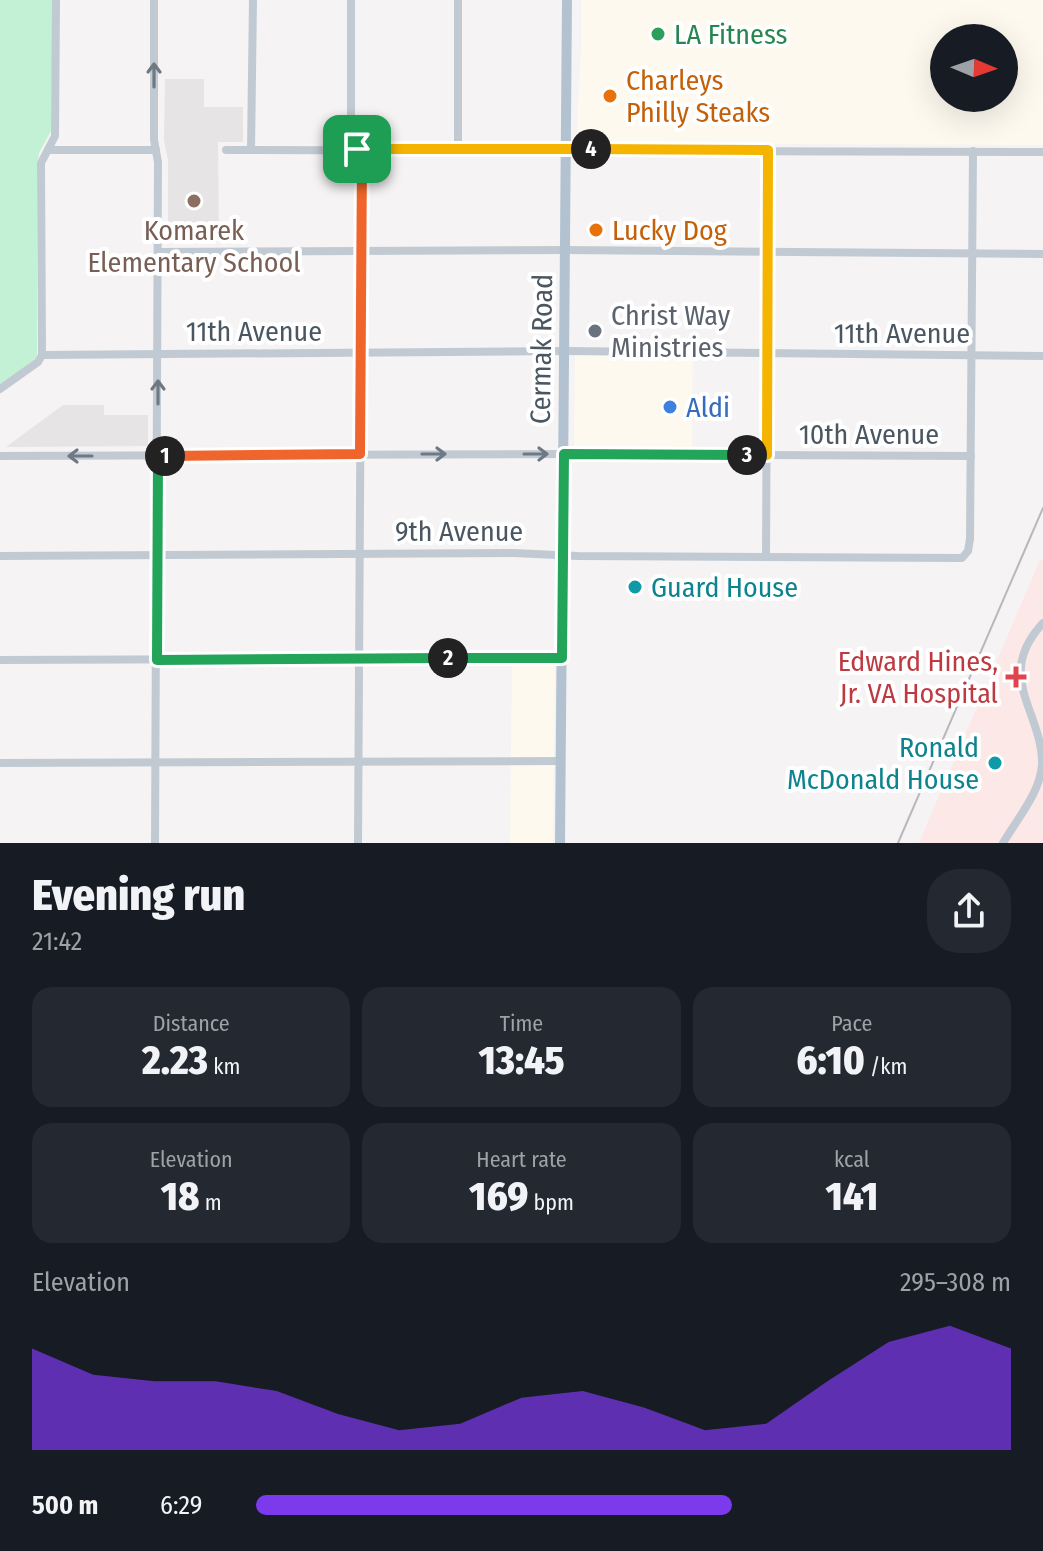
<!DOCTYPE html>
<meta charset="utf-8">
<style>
body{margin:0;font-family:"Fira Sans Condensed",sans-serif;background:#242831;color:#f1f3f6;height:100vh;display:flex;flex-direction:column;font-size:30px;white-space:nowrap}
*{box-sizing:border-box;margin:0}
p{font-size:26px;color:#9ea1a6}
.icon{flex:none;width:44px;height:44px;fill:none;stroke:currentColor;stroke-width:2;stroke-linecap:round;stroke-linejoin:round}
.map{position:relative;height:843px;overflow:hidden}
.side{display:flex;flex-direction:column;background:#171b24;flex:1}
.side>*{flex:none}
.needle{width:52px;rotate:92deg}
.fabs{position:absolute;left:930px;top:24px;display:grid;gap:16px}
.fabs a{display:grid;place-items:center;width:88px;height:88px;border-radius:50%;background:#171b24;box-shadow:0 8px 32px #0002;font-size:40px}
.pin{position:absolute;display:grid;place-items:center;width:68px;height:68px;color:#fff;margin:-34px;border-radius:16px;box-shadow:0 4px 12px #0006}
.km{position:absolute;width:40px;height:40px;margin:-20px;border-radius:50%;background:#222;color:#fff;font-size:22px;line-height:40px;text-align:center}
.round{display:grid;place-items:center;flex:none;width:84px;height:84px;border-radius:32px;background:#242831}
.head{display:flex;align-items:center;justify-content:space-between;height:136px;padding:0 32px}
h1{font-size:44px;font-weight:800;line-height:60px}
.metrics{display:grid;grid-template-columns:repeat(3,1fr);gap:12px;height:136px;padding:8px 32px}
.metrics div{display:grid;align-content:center;border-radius:20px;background:#242831;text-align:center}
.metrics b{font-size:40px;font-weight:800}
.metrics small{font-size:22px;font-weight:400}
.metrics p{font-size:22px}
.chart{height:224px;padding:16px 32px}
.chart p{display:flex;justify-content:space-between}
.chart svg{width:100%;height:144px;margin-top:8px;fill:#7c3aed;opacity:.7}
ul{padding:0 32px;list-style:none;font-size:26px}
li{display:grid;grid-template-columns:128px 96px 1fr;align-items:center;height:60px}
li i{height:20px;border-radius:10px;background:#7c3aed}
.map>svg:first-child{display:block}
</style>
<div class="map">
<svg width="1043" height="843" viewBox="0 0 1043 843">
<rect width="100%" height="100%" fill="#f5f3f3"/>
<g fill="#fdf9ef" fill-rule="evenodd">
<path d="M 581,0 L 1043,0 L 1043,145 L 576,143 L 581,50 ZM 1004,38 L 1004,98 L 944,98 L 944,38 Z"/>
<path d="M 575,355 L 693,355 L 692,454 L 574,451 Z"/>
<path d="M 512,662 L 549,662 L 555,669 L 553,843 L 510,843 Z"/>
</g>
<g fill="#e6e4e5">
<path d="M 165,79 L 204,79 L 204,107 L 243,107 L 243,142 L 218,142 L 219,242 L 168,242 L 168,160 L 164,140 Z"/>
<path d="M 63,405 L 104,405 L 104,415 L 148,415 L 148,446 L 6,447 Z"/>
</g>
<path fill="#fce8e6" d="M 1040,560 L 1043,560 L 1043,843 L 919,843 Z"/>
<path fill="#c3f1d5" d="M 0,0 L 53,0 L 51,131 L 39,153 L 37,165 L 37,355 L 34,360 L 0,384 Z"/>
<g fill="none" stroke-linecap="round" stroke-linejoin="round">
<g stroke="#c1cad2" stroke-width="8">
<path d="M 154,0 L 154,140 L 158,162 L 155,843"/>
<path d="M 351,0 L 351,140 L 362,158 L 358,843"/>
<path d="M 251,149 L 253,0"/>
<path d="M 458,149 L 458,0"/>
<path d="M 48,150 L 156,150"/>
<path d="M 226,150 L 1043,152"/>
<path d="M 158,252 L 565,250 L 1043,254"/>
<path d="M 42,355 L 565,351 L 1043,356"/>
<path d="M 42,355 L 41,163 L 55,136 L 56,0"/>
<path d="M 0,389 L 38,362 L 42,355"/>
<path d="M 0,456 L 564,454 L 971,456"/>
<path d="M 0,556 L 513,553 L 578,556 L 962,558 L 968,551 L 970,539 L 973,151"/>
<path d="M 766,557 L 768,150"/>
<path d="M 0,660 L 562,658"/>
<path d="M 0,763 L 561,761"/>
<path d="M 1003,843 C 1017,819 1040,793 1042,765 C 1043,711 993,677 1043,623"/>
</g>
<path stroke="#b3c2d1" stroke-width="10" d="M 560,843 L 567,0"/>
<path stroke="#b5b8bd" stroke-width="2" d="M 898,843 L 1043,508"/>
</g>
<defs><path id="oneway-shaft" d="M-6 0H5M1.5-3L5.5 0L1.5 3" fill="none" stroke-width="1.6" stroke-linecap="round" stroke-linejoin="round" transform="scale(2)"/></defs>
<g stroke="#6e7983">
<use href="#oneway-shaft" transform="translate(154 75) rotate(-90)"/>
<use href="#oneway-shaft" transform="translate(158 392) rotate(-90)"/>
<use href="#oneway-shaft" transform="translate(434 454)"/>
<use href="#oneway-shaft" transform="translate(536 454)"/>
<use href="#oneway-shaft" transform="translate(80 456) rotate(180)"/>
</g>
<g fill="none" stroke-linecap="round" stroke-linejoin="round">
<defs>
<path id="split-1" d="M 165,456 L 360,454 L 362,158 L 357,149"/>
<path id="split-2" d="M 165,456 L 158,456 L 157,660 L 448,658"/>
<path id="split-3" d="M 448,658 L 562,658 L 564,454 L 747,455"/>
<path id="split-4" d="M 591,149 L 768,150 L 767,455 L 747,455"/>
<path id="split-5" d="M 357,149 L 591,149"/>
</defs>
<use href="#split-1" stroke="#fff" stroke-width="16"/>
<use href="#split-2" stroke="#fff" stroke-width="16"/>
<use href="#split-3" stroke="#fff" stroke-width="16"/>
<use href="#split-4" stroke="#fff" stroke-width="16"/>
<use href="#split-5" stroke="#fff" stroke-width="16"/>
<use href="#split-1" stroke="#f0652b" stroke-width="10"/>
<use href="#split-2" stroke="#22a559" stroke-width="10"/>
<use href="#split-3" stroke="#22a559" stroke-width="10"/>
<use href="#split-4" stroke="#f5b400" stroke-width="10"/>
<use href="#split-5" stroke="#f5b400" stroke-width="10"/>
</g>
<circle fill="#2e9e5b" stroke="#fff" stroke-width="3" cx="658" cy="34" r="8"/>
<g fill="#e8710a" stroke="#fff" stroke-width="3">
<circle cx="610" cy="96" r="8"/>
<circle cx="596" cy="230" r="8"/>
</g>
<circle fill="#8d6e63" stroke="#fff" stroke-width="3" cx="194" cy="201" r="8"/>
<circle fill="#6b7280" stroke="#fff" stroke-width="3" cx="595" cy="331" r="8"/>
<circle fill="#3f7fe0" stroke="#fff" stroke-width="3" cx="670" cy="407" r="8"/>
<g fill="#0f9aa8" stroke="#fff" stroke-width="3">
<circle cx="635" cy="587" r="8"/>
<circle cx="995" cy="763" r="8"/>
</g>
<path fill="#e0444e" stroke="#fff" stroke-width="3" d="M1012 665h8v8h8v8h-8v8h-8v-8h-8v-8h8z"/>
<g text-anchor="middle" stroke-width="8" stroke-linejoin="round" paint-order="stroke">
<g font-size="28" fill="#27864d" stroke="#fff" text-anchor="start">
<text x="674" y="44">LA Fitness</text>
</g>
<g font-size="28" fill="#c56008" stroke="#fff" text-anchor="start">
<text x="626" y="90">Charleys<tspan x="626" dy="32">Philly Steaks</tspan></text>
<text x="612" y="240">Lucky Dog</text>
</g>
<g font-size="28" fill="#785e54" stroke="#fff">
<text x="194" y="240">Komarek<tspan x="194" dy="32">Elementary School</tspan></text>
</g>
<g font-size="28" fill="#5b616d" stroke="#fff" text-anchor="start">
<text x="611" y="325">Christ Way<tspan x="611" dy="32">Ministries</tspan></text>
</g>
<g font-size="28" fill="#4a5661" stroke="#fff">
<text x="254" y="341">11th Avenue</text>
<text x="902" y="343">11th Avenue</text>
<text transform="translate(541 349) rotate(-89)" y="10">Cermak Road</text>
<text x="869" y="444">10th Avenue</text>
<text x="459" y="541">9th Avenue</text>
</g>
<g font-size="28" fill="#366cbe" stroke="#fff" text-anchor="start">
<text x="686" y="417">Aldi</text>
</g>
<g font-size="28" fill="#0d838f" stroke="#fff" text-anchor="start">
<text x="651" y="597">Guard House</text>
<text x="979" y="757" text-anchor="end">Ronald<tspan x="979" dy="32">McDonald House</tspan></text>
</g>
<g font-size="28" fill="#be3a42" stroke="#fff" text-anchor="end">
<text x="998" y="671">Edward Hines,<tspan x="998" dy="32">Jr. VA Hospital</tspan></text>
</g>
</g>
</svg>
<div class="fabs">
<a><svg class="needle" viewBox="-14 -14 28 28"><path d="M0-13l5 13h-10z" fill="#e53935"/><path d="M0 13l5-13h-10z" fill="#9ea1a6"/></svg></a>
</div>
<div class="pin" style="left:357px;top:149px;background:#1e9e55"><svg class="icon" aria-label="arrive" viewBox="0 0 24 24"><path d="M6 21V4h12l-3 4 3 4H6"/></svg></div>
<b class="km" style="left:165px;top:456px">1</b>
<b class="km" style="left:448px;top:658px">2</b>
<b class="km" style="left:747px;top:455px">3</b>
<b class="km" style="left:591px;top:149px">4</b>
</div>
<section class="side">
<div class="head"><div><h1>Evening run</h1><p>21:42</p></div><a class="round"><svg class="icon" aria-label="share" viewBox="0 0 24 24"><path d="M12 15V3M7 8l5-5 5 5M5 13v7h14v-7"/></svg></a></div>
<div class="metrics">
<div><p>Distance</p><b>2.23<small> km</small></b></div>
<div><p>Time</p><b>13:45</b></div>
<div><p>Pace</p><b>6:10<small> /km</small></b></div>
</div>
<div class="metrics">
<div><p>Elevation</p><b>18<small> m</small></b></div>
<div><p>Heart rate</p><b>169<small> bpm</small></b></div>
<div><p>kcal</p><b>141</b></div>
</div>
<div class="chart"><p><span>Elevation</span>295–308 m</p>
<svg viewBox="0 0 160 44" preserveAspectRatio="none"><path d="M0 44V13L10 21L20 23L30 23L40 26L50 33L60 38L70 36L80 28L90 26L100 31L110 38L120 36L130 23L140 11L150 6L160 13V44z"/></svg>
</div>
<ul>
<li><b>500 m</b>6:29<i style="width:63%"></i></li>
</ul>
</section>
